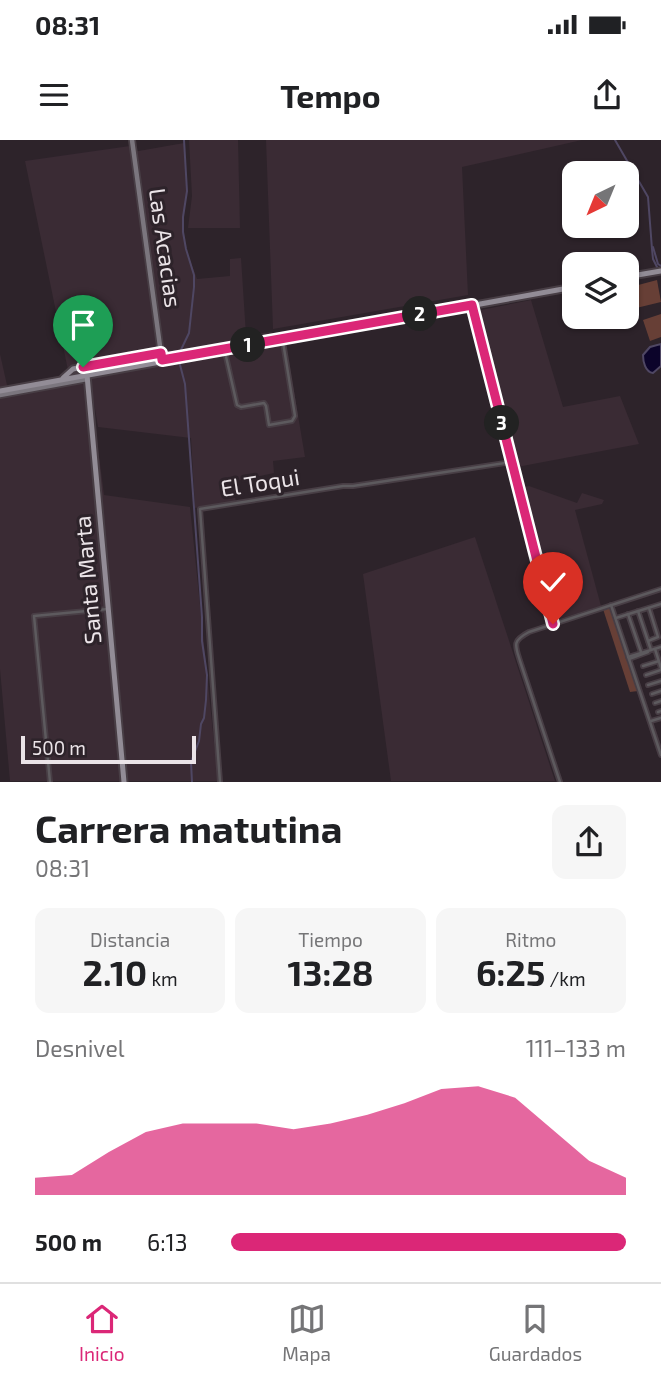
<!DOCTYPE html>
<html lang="es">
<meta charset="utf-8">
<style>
body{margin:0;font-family:"Exo 2",sans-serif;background:#f6f6f6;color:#202124;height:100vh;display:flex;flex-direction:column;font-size:26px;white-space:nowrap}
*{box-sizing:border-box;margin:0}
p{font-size:23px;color:#757577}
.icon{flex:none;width:38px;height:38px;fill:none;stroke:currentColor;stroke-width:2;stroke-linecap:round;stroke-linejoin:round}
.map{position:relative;height:642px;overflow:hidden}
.details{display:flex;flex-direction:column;background:#fff;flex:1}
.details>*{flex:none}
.needle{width:46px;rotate:223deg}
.buttons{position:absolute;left:562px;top:21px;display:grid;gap:14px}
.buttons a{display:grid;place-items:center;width:77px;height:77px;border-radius:14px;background:#fff;box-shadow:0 2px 5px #0004;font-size:35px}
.scale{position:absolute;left:21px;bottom:18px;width:175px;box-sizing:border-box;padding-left:7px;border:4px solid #ebe4e8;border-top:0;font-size:19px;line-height:24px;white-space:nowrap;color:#ebe4e8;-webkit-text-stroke:5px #2d232a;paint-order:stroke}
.pin{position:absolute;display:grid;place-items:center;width:60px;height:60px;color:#fff;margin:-72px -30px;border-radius:50% 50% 50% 0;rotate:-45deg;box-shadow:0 0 7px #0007}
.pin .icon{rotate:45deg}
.km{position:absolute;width:35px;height:35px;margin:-18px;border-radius:50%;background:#222;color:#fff;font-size:19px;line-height:35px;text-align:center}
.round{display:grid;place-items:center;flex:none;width:74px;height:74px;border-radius:14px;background:#f6f6f6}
.overview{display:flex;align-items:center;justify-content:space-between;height:119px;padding:0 35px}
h1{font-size:38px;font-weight:700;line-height:52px}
.stats{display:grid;grid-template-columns:repeat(3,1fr);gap:10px;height:119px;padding:7px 35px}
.stats div{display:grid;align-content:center;border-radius:14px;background:#f6f6f6;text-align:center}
.stats b{font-size:35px;font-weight:700}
.stats small{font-size:19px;font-weight:400}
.stats p{font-size:19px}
.chart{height:196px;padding:14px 35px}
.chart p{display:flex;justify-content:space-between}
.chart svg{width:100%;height:126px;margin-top:7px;fill:#db2777;opacity:.7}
ul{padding:0 35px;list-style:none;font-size:23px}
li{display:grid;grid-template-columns:112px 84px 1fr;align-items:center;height:52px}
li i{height:18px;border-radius:9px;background:#db2777}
.status{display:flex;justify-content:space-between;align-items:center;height:49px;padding:0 35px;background:#fff;direction:ltr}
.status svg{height:19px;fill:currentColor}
header{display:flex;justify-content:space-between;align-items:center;height:91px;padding:0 35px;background:#fff;font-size:32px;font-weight:700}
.tabs{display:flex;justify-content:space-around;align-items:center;height:98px;border-top:2px solid #e0e0e0;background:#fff;font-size:19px;color:#757577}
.tabs a{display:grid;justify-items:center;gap:4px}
.tabs .selected{color:#db2777}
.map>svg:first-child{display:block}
</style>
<div class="status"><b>08:31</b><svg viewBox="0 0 49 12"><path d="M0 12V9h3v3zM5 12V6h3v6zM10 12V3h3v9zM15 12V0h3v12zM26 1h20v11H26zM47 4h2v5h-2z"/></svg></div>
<header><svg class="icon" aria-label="menu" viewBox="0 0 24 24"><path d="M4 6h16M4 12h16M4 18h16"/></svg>Tempo<svg class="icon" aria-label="share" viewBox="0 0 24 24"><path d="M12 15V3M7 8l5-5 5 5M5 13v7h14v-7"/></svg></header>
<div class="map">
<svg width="661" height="642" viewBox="0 0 661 642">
<rect width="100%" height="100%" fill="#2d232a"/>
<g fill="#3a2b34">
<path d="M 189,0 L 238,0 L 240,88 L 188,88 L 192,56 Z"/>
<path d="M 266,0 L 582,0 L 462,27 L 468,155 L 273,189 Z"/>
<path d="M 184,3 L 187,51 L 183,77 L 183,92 L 186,109 L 197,139 L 230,136 L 230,119 L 241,118 L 246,195 L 271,192 L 286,204 L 305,317 L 273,321 L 274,333 L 232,342 L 236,362 L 195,368 L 191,298 L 98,287 L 89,233 L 69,235 L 25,21 L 130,6 L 133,12 Z"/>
<path d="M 531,160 L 563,267 L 620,256 L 639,304 L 517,327 L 476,171 Z"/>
<path d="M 0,214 L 9,254 L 89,238 L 104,355 L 190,367 L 218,641 L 10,641 L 0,529 Z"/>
<path d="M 529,346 L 577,363 L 582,353 L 604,360 L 602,364 L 575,370 L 601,466 L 556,480 L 521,348 Z"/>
<path d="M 475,397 L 555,641 L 391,641 L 363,434 Z"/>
</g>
<g fill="#673f36">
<path d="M 657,140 L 661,162 L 628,170 L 627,163 L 627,148 Z"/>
<path d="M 661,174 L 661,197 L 650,201 L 643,180 Z"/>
<path d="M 610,467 L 638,551 L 630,552 L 603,469 Z"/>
</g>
<path fill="#0c042a" stroke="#4f4763" stroke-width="2" d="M 661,204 L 661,226 L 653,233 C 645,232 643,221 643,215 L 650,207 Z"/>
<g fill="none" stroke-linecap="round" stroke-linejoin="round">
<g stroke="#4f4763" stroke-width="2">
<path d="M 615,0 L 648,57 L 652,109 L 653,119 L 658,129"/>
<path d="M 653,107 L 658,124 L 661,126"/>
<path d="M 178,216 L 189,193 L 194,147 L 194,135 L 186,109 L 183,92 L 183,77 L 187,51 L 184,0"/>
<path d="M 179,221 L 185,244 L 202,477 L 202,501 L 207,535 L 206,560 L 204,578 L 201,584 L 199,601 L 191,622 L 192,642"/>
</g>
<defs>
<g id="street">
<path d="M 472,165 L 553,484"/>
<path d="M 225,212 L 237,265 L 241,267 L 264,263 L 266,266 L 269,285 L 292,281 L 295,276 L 283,202"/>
<path d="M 92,225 L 161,213"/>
<path d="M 611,465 L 661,615"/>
<path d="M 638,471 L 651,510"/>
<path d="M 628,474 L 641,512"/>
<path d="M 616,478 L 661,464"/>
<path d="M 648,501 L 658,497 L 649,468"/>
<path d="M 655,509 L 661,528"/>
<path d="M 628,517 L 661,507"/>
<path d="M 629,519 L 648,512"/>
<path d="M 643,526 L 659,521"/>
<path d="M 646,535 L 661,530"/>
<path d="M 648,545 L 661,541"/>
<path d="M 652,554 L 661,551"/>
<path d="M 655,563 L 661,561"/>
<path d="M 658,572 L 661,571"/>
<path d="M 651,581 L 661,578"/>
<path d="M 50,642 L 34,476 L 108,469"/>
<path d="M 220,642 L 200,369 L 343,346 L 353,346 L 512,322"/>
<path d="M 560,642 L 520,521 C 515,505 512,501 529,492 L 661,449"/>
</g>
<g id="secondary">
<path d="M 132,0 L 162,221"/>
<path d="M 0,255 L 87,239"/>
</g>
<g id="primary">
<path d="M 626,137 L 661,131"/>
<path d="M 87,235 L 124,642"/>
<path d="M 63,238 L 73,229 L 91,225"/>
<path d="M 0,251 L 574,147"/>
</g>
</defs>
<use href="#street" stroke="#483e45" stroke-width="6"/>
<use href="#secondary" stroke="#483e45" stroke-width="8"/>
<use href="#primary" stroke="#483e45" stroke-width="9"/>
<use href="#street" stroke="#5d5a5e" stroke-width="2.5"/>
<use href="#secondary" stroke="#7b767e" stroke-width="4.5"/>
<use href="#primary" stroke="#928c96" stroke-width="5"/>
</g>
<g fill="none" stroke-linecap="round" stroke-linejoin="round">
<defs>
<path id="route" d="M 83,227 L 161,213 L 162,220 L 472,165 L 553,484"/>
</defs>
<use href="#route" stroke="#fff" stroke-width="14"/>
<use href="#route" stroke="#db2777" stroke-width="9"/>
</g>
<g text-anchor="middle" stroke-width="6" stroke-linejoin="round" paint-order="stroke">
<g font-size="23" fill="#ebe4e8" stroke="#2d232a">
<text transform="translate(165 108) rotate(82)" y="8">Las Acacias</text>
<text transform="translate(260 343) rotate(-9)" y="8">El Toqui</text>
<text transform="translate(88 440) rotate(-95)" y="8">Santa Marta</text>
</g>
</g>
</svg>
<div class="buttons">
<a><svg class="needle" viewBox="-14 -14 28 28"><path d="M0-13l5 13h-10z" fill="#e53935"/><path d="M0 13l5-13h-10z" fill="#757577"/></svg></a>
<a><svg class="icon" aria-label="layers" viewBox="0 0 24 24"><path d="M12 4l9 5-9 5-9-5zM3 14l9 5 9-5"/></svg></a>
</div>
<div class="scale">500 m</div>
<div class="pin" style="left:83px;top:227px;background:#1e9e55"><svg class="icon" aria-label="arrive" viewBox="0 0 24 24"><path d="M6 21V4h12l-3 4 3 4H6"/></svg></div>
<div class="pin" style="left:553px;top:484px;background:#d93025"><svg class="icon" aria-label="check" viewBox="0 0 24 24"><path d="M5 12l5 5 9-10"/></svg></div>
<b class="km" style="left:248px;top:205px">1</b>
<b class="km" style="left:420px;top:174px">2</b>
<b class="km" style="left:502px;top:283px">3</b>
</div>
<section class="details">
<div class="overview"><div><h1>Carrera matutina</h1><p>08:31</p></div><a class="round"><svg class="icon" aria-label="share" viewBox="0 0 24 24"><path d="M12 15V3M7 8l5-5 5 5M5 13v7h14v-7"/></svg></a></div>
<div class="stats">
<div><p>Distancia</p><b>2.10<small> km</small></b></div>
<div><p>Tiempo</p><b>13:28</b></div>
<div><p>Ritmo</p><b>6:25<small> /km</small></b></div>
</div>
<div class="chart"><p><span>Desnivel</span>111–133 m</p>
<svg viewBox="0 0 160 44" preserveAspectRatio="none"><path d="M0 44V38L10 37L20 29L30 22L40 19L50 19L60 19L70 21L80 19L90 16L100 12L110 7L120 6L130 10L140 21L150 32L160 38V44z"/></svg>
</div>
<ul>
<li><b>500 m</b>6:13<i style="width:100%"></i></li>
</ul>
</section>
<nav class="tabs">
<a class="selected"><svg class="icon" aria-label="home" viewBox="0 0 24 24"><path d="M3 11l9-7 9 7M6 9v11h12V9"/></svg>Inicio</a>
<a><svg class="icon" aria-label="map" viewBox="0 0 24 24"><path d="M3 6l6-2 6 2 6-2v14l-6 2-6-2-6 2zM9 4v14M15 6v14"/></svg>Mapa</a>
<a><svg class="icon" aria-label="saved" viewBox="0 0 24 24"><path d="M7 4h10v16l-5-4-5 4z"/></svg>Guardados</a>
</nav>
